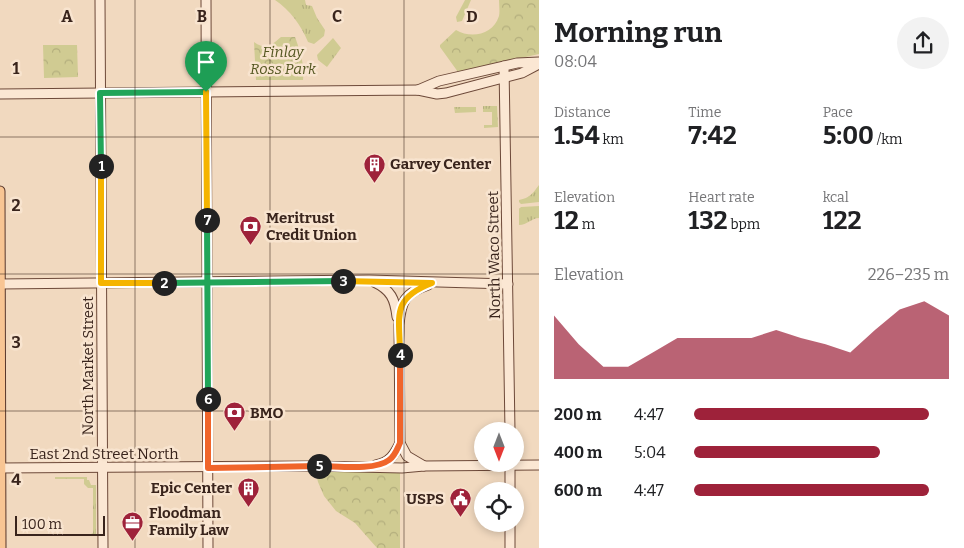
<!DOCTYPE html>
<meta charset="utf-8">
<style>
body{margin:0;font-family:Bitter,serif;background:#f2f2f2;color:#202124;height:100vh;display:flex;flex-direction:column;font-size:19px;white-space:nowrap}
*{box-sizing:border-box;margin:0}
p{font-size:16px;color:#757577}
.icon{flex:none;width:28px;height:28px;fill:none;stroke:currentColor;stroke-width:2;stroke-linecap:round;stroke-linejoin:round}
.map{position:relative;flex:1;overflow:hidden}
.drawer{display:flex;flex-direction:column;background:#fff;width:425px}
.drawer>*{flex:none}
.needle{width:32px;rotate:180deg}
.buttons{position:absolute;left:474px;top:422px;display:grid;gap:10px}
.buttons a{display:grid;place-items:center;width:50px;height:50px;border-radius:50%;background:#fff;box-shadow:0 2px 8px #0003;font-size:25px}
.scale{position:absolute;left:15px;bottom:12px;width:90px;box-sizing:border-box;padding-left:5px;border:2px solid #39241c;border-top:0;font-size:14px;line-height:18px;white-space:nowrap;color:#39241c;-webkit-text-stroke:4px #f8e4cf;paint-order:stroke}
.pin{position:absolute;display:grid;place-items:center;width:42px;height:42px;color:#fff;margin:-51px -21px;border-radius:50% 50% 50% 0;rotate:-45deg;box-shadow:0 0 5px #0007}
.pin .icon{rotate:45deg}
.km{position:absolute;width:25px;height:25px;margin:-12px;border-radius:50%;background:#222;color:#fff;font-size:14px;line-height:25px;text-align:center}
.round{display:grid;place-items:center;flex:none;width:52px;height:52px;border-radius:26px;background:#f2f2f2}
.overview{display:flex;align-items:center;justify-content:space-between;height:85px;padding:0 15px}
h1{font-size:28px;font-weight:700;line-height:38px}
.figures{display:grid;grid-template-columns:repeat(3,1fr);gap:8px;height:85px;padding:5px 15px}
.figures div{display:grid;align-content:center}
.figures b{font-size:25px;font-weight:700}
.figures small{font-size:14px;font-weight:400}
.figures p{font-size:14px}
.chart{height:140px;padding:10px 15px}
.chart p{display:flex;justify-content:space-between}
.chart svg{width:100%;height:90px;margin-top:5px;fill:#9e223a;opacity:.7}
ul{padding:0 15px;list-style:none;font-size:16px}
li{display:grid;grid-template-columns:80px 60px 1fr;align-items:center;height:38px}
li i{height:12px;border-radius:6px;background:#9e223a}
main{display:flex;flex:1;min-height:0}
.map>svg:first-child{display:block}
</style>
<main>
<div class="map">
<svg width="539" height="548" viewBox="0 0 539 548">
<defs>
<pattern id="grass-tufts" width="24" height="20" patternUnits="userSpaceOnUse" patternTransform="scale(1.25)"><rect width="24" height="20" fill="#d0cb92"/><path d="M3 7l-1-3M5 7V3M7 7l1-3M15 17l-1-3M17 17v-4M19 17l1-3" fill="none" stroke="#b3ae7d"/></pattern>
<pattern id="park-crowns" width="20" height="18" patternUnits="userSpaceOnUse" patternTransform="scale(1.25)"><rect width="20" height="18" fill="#d0cb92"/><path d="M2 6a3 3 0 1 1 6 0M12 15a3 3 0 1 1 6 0" fill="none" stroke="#b3ae7d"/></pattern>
</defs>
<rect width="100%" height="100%" fill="#f1d9bf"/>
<g fill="url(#grass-tufts)">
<path d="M 275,0 L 305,0 L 306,5 L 312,6 L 317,18 L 325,30 L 324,36 L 314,44 L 308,42 C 301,25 290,10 275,0 Z"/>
<path d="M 465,0 L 471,0 L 462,21 L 457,22 L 456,17 Z"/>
<path d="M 333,38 L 341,48 L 327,67 L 318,60 L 317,55 Z"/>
<path d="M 483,106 L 497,106 L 498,127 L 484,128 L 484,125 L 492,125 L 492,112 L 483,112 Z"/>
<path d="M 454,107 L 476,107 L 476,112 L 455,113 Z"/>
<path d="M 539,185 L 539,202 L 521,204 L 519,202 L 519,200 C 530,198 533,193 539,185 Z"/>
<path d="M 539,206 L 539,218 C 532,218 527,225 519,225 L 519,209 L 521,207 Z"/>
<path d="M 55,477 L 87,477 L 87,480 L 89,480 L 91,485 L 96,485 L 96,534 L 91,534 L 93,533 L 93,488 L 88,488 L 84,484 L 84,479 L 55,479 Z"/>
</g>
<g fill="url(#park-crowns)">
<path d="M 499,0 L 539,0 L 539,54 L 458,72 L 440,47 L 440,45 L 456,30 C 471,39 493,35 499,16 C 500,11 499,5 499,0 Z"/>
<path d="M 281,37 L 295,37 C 300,51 305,65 303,80 L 256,80 L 254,42 C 267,51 270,46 281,37 Z"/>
<path d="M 43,45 L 77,45 L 78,77 L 44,78 Z"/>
<path d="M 315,470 L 400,472 L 400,548 L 377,548 L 355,523 L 336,511 L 324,496 L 318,482 Z"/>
</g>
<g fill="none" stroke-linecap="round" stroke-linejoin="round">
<defs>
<g id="secondary">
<path d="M 100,0 L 103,548"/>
<path d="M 206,0 L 208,548"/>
<path d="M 504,66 L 510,431"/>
<path d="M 418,90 L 439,81 L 517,63 L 539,62"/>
<path d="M 0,94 L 418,90 L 437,94 L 446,93 L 522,73 L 539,64"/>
<path d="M 374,282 C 391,290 395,299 397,317"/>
<path d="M 0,284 L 369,280 L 508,284"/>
<path d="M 400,443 L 407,456 L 424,466"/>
<path d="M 510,464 L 510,491"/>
<path d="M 376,465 C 390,462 394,455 400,443 L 399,325 C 401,302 404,293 428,285"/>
<path d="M 0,468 L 312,466 L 402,468 L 424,466 L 539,465"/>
<path d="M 510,548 L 510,524"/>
</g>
<path id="primary" d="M 0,191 L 1,548"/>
</defs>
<use href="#secondary" stroke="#6d4939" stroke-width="11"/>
<use href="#primary" stroke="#58372b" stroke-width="11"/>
<use href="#secondary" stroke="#fbe7d3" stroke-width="9"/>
<use href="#primary" stroke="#f8c593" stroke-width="9"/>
</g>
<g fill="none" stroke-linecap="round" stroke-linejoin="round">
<defs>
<path id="split-1" d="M 101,166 L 100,93 L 206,92"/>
<path id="split-2" d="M 101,166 L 101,283 L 164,283"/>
<path id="split-3" d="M 164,283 L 343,281"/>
<path id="split-4" d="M 343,281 L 432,283 C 390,299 400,317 400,355"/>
<path id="split-5" d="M 319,466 C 337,466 375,471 389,460 C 395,456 397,449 400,443 L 400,355"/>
<path id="split-6" d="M 208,399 L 208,468 L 319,466"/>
<path id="split-7" d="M 207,220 L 208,399"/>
<path id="split-8" d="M 206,92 L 207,220"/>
</defs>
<use href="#split-1" stroke="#fff" stroke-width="10"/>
<use href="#split-2" stroke="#fff" stroke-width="10"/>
<use href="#split-3" stroke="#fff" stroke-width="10"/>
<use href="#split-4" stroke="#fff" stroke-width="10"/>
<use href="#split-5" stroke="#fff" stroke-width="10"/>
<use href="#split-6" stroke="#fff" stroke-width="10"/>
<use href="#split-7" stroke="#fff" stroke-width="10"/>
<use href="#split-8" stroke="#fff" stroke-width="10"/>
<use href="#split-1" stroke="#22a559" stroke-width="6"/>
<use href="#split-2" stroke="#f5b400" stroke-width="6"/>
<use href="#split-3" stroke="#22a559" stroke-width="6"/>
<use href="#split-4" stroke="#f5b400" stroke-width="6"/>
<use href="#split-5" stroke="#f0652b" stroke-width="6"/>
<use href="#split-6" stroke="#f0652b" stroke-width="6"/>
<use href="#split-7" stroke="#22a559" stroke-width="6"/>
<use href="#split-8" stroke="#f5b400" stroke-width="6"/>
</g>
<path fill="none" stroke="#39241c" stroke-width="1" stroke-opacity="0.55" d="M 135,0 L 135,548M 270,0 L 270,548M 404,0 L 404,548M 0,137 L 539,137M 0,274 L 539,274M 0,411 L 539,411"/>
<defs>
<symbol id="building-pin" viewBox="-11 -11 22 30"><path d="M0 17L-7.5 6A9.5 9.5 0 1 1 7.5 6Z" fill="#9e223a" stroke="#f8e4cf"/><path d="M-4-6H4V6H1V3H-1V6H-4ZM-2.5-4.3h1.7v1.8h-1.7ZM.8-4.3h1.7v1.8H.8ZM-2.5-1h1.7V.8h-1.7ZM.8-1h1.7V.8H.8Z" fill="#fff"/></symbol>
<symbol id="bank-pin" viewBox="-11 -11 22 30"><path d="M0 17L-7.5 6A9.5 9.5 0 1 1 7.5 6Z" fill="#9e223a" stroke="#f8e4cf"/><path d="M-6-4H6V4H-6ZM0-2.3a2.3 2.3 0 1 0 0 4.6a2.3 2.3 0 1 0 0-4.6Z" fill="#fff"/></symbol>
<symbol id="civic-pin" viewBox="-11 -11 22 30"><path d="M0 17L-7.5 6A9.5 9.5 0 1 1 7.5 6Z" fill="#9e223a" stroke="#f8e4cf"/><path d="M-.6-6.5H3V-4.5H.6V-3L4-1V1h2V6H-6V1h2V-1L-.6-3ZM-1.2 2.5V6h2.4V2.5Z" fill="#fff"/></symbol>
<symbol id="office-pin" viewBox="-11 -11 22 30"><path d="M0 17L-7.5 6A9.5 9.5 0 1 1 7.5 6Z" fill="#9e223a" stroke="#f8e4cf"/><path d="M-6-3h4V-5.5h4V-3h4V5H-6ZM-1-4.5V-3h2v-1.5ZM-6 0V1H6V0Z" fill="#fff"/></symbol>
</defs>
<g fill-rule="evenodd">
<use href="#building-pin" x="362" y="152" width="25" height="34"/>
<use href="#bank-pin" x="238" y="214" width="25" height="34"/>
<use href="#bank-pin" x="222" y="400" width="25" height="34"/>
<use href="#building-pin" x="236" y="476" width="25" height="34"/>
<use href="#civic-pin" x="448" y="486" width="25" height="34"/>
<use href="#office-pin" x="120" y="510" width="25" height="34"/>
</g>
<g text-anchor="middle" stroke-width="5" stroke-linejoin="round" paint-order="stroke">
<g font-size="15" font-style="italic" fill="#545721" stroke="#f8e4cf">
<text x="283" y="57">Finlay<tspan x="283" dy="17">Ross Park</tspan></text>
</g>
<g font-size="15" font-weight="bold" fill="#39241c" stroke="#f8e4cf" text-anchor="start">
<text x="390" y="169">Garvey Center</text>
<text x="266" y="223">Meritrust<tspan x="266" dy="17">Credit Union</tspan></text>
<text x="250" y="418">BMO</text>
<text x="232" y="493" text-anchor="end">Epic Center</text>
<text x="444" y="504" text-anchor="end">USPS</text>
<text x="149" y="518">Floodman<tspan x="149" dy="17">Family Law</tspan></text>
</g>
<g font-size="15" fill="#39241c" stroke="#f8e4cf">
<text transform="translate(494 255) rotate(-91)" y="5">North Waco Street</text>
<text transform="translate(88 366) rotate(-90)" y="5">North Market Street</text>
<text x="104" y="459">East 2nd Street North</text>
</g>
</g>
<g font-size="16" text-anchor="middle" font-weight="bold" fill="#39241c" stroke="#f8e4cf" stroke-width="5" stroke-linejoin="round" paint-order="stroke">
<text x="67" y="22">A</text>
<text x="202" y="22">B</text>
<text x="337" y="22">C</text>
<text x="472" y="22">D</text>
<text x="16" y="74">1</text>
<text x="16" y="211">2</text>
<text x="16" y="348">3</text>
<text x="16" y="485">4</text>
</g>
</svg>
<div class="buttons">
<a><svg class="needle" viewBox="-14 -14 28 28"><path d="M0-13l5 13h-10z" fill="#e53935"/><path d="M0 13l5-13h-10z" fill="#757577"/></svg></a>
<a><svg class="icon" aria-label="locate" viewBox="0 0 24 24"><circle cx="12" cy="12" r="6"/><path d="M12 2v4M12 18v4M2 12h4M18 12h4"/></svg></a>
</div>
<div class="scale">100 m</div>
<div class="pin" style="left:206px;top:92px;background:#1e9e55"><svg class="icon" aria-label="arrive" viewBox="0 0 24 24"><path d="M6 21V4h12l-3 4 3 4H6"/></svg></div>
<b class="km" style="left:101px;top:166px">1</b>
<b class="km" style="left:164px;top:283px">2</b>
<b class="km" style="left:343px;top:281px">3</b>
<b class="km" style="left:400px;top:355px">4</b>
<b class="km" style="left:319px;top:466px">5</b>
<b class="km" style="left:208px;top:399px">6</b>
<b class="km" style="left:207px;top:220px">7</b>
</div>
<section class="drawer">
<div class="overview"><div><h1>Morning run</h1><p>08:04</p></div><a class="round"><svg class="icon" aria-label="share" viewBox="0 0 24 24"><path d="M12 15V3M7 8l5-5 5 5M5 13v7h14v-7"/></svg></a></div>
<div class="figures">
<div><p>Distance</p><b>1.54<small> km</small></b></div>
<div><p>Time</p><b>7:42</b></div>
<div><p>Pace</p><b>5:00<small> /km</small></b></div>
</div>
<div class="figures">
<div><p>Elevation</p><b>12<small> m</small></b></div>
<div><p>Heart rate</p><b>132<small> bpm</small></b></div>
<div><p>kcal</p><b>122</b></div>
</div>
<div class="chart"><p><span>Elevation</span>226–235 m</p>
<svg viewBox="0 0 160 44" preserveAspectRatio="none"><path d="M0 44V13L10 27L20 38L30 38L40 31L50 24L60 24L70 24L80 24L90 20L100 24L110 27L120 31L130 20L140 10L150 6L160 13V44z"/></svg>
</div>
<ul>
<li><b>200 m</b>4:47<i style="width:92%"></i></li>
<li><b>400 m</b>5:04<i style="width:73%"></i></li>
<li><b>600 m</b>4:47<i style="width:92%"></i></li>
</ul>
</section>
</main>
